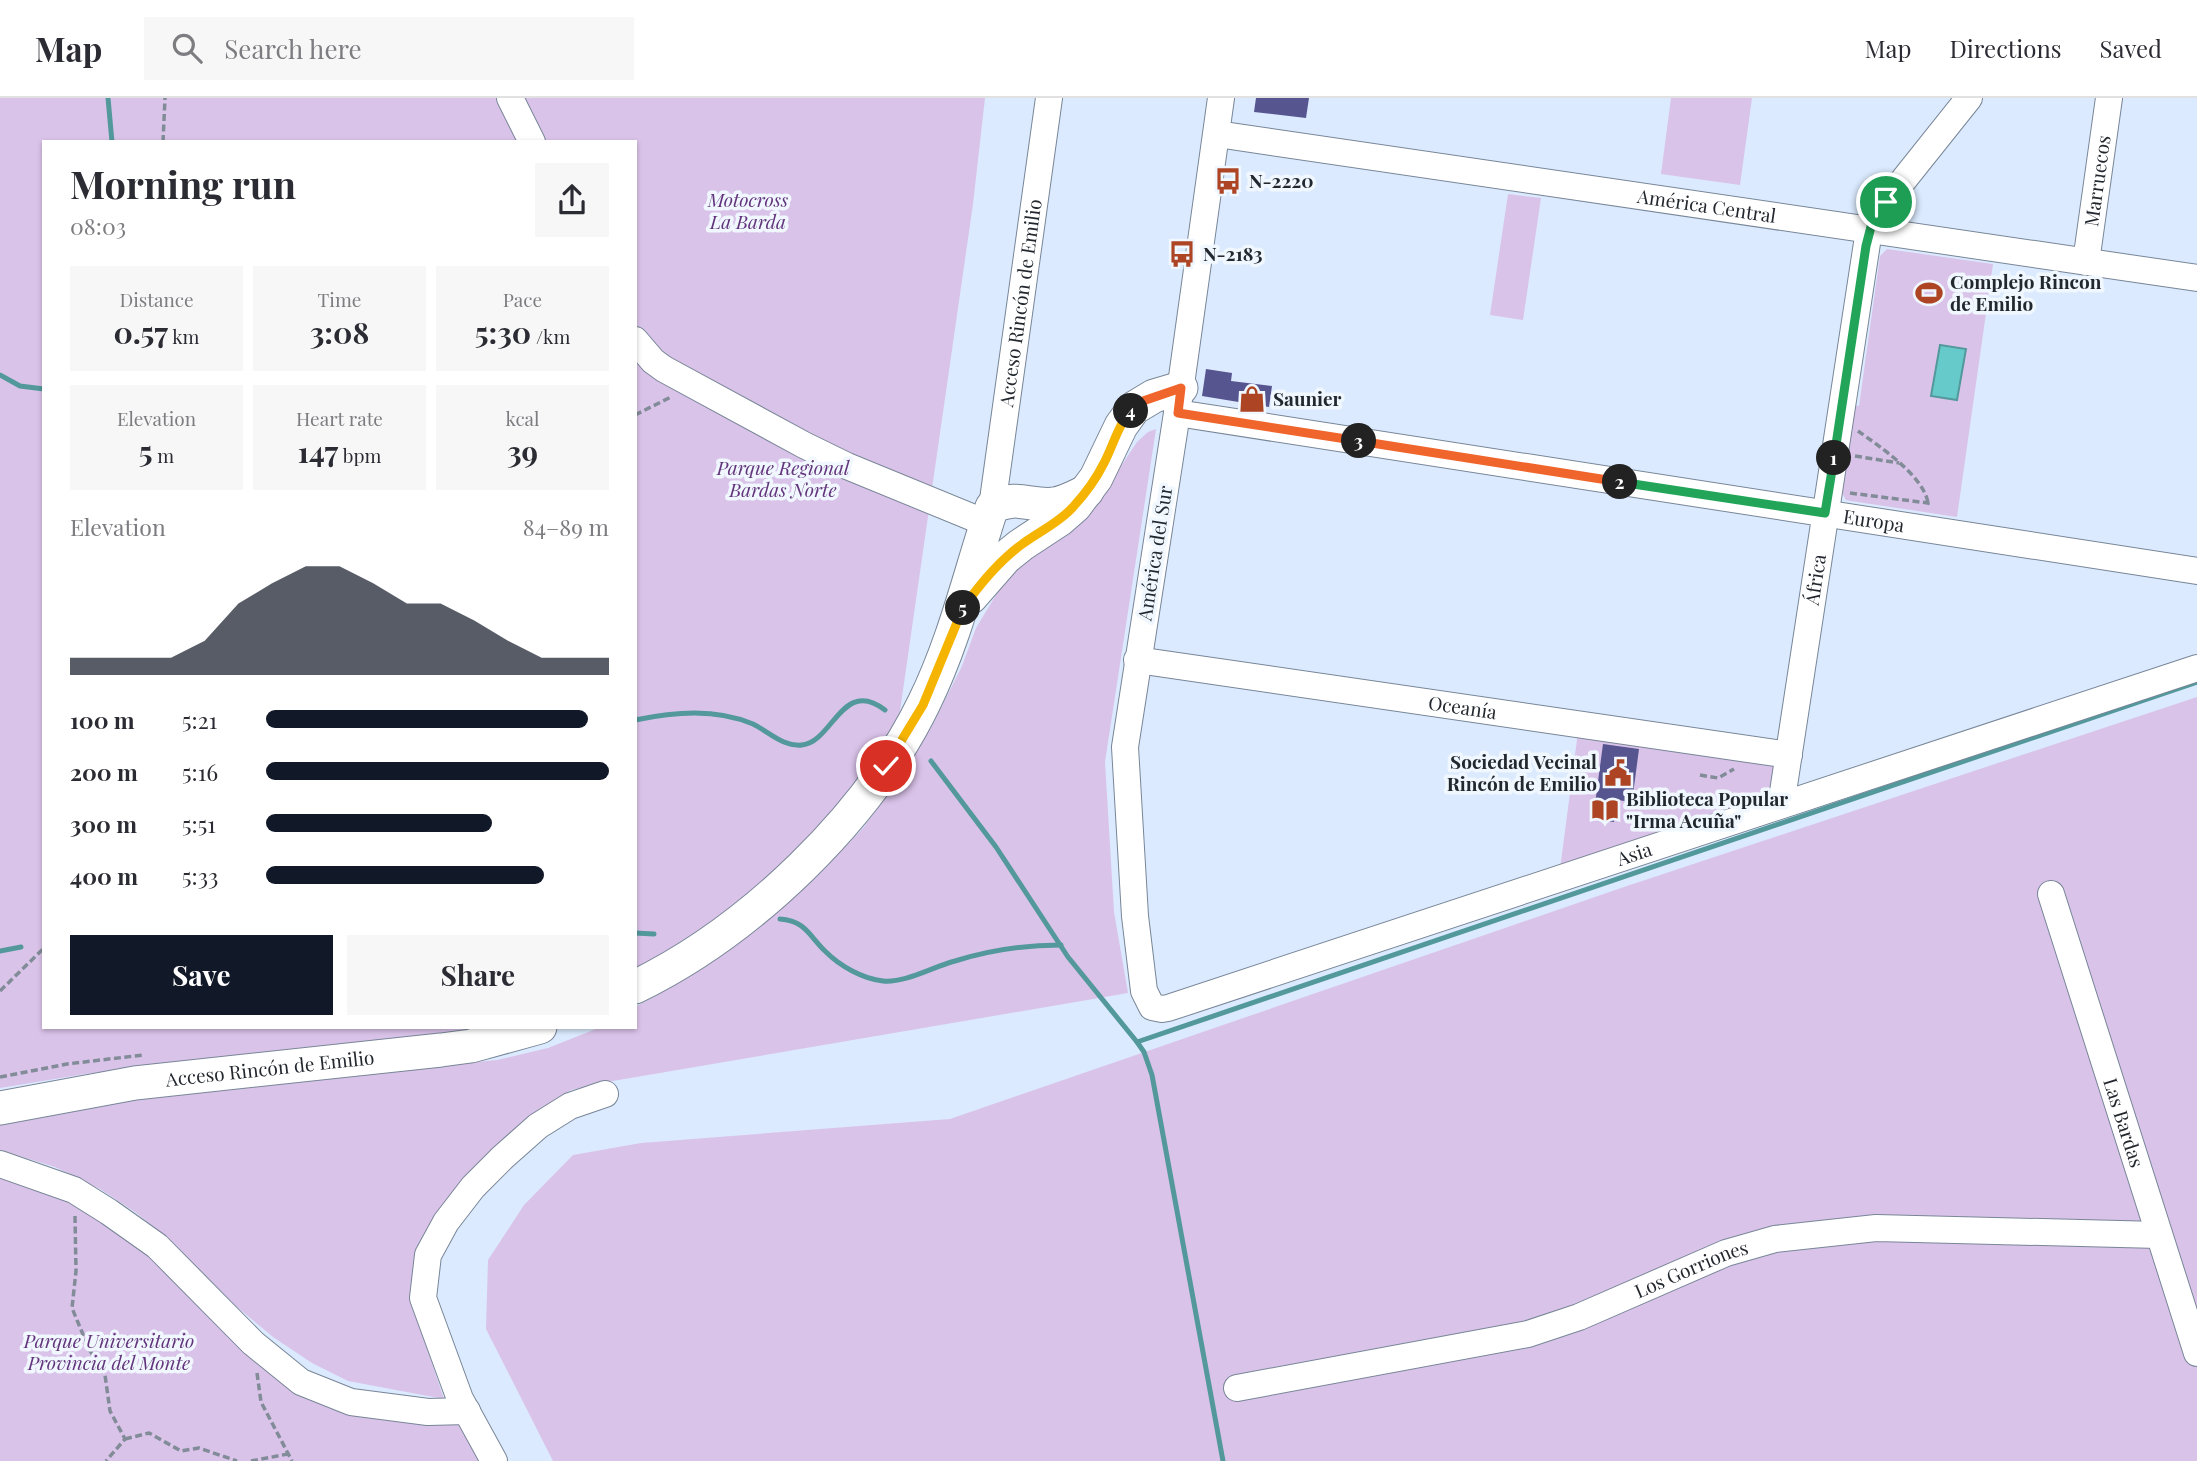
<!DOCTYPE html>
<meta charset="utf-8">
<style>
body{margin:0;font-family:"Playfair Display",serif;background:#f7f7f7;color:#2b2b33;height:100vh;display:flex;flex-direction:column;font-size:26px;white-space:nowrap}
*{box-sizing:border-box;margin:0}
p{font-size:23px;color:#7c7c81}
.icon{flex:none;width:38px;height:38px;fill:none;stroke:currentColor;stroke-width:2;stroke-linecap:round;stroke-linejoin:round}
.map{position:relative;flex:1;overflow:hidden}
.sheet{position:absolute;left:42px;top:42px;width:595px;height:889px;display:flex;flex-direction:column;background:#fff;border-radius:0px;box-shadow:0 2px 5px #0004}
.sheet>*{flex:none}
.pin{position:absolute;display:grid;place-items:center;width:60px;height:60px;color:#fff;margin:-30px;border:4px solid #fff;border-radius:50%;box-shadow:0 2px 7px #0007}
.km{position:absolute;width:35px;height:35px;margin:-18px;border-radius:50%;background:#222;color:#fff;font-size:19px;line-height:35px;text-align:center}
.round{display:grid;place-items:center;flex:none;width:74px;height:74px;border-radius:0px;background:#f7f7f7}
.overview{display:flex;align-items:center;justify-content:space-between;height:119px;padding:0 28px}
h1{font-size:38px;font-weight:700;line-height:52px}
.figures{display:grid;grid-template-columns:repeat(3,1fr);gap:10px;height:119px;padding:7px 28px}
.figures div{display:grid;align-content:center;border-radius:0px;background:#f7f7f7;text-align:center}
.figures b{font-size:30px;font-weight:700}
.figures small{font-size:19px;font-weight:400}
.figures p{font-size:19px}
.chart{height:196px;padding:14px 28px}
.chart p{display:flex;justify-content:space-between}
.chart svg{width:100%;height:126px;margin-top:7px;fill:#111827;opacity:.7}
.action{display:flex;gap:14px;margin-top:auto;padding:14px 28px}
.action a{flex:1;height:80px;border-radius:0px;background:#111827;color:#fff;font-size:28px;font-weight:700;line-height:80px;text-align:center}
.action a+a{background:#f7f7f7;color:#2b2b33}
ul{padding:0 28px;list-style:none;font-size:23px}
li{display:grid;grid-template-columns:112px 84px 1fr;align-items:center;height:52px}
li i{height:18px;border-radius:9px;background:#111827}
header{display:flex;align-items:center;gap:42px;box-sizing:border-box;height:98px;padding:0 35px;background:#fff;border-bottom:2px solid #e1e1e2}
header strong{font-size:33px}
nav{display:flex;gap:38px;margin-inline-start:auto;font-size:24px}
.search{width:490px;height:63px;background:#f7f7f7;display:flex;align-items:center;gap:18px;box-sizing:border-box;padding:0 24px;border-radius:0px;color:#7c7c81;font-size:26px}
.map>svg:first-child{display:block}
</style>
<header>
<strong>Map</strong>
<div class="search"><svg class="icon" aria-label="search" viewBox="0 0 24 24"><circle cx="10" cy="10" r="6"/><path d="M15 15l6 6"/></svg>Search here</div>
<nav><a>Map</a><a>Directions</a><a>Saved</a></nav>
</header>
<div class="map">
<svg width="2197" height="1363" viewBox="0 0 2197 1363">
<rect width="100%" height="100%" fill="#dbeafe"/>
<g fill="#dac3e9">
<path d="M 0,0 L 985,0 L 973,106 L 900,613 L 888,645 L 775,781 L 635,879 L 635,44 L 44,44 L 44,929 L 505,929 L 85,976 L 0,990 Z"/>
<path d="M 1671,0 L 1752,0 L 1740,87 L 1661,76 Z"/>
<path d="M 1508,96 L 1541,100 L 1523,222 L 1490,217 Z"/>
<path d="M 1887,151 L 1993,166 L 1957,419 L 1851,403 L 1846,402 L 1842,395 L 1853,307 L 1859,308 L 1880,158 Z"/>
<path d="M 1156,331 L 1105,664 L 1114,814 L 1128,895 L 607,984 L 571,992 L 539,1011 L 438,1116 L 420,1143 L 412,1174 L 412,1206 L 444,1301 L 348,1283 L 312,1265 L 273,1239 L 237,1209 L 162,1136 L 135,1114 L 100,1091 L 55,1069 L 0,1052 L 0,1025 L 133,998 L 497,962 L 548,950 L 601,929 L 635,929 L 635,909 L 654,899 L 824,771 L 863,730 L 896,686 L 932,628 L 962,568 L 976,530 L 999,492 L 1024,463 L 1109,386 L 1137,344 L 1148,334 Z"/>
<path d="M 2197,599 L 2197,1363 L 553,1363 L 486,1231 L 488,1162 L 524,1107 L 573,1057 L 641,1045 L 950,1021 L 1624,789 Z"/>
<path d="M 1578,634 L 1776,663 L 1775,698 L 1560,771 Z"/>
<path d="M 0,1066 L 74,1092 L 301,1284 L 467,1313 L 494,1363 L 0,1363 Z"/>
</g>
<path fill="#67caca" stroke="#53999c" stroke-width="2" d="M 1940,247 L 1966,251 L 1957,302 L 1931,298 Z"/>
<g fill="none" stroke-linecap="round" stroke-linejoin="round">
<g stroke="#53999c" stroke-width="5">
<path d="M 108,0 L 112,44"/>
<path d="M 0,277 L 20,288 L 44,291"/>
<path d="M 635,622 C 674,614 715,610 753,626 C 769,634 783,649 802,647 C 833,644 842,579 885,612"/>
<path d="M 931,663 L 996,749 L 1068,859 L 1137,944 L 1144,954 L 1152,977 L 1223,1363"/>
<path d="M 780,821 C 806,823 809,838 826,854 C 840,868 863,881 883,883 C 906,885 932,869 955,863 C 989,852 1024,847 1061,847"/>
<path d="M 635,835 L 654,836"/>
<path d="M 0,853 L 21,849"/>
<path d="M 1137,944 L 2197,584"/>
</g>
</g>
<g fill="#565590">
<path d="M 1256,0 L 1309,0 L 1306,20 L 1254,14 Z"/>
<path d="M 1206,271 L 1232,275 L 1231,283 L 1272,288 L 1269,309 L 1202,298 Z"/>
<path d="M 1603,646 L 1639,651 L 1632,704 L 1617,702 L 1614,724 L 1593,721 Z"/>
</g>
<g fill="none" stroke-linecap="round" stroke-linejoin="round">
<defs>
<g id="minor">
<path d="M 510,0 L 532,44"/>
<path id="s1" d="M 1221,0 L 1177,315 L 1125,649 L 1135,818 L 1144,893 L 1152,909 L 1162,911 L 1168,910 L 2197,570"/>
<path id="s2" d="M 1217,36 L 2197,180"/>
<path id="s3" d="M 2086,164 L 2109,0"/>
<path d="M 635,242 L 653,263 L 664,271 L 804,347 L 847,368 L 986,425"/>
<path id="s4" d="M 1177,315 L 2197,473"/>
<path id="s5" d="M 992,409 L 1049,0"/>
<path id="s6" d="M 1137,562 L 1789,657"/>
<path id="s7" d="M 1781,707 L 1869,132 L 1886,104 L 1969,0"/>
<path id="s8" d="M 2051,796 L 2197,1255"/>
<path d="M 0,1066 L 74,1092 L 109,1114 L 157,1148 L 253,1245 L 301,1284 L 351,1304 L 428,1314 L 467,1313"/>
<path id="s9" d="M 1237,1290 L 1528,1236 L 1579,1219 L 1726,1155 L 1775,1141 L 1876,1130 L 2159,1137"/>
<path d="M 494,1363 L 460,1301 L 423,1200 L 428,1157 L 446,1124 L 473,1089 L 503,1059 L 538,1028 L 570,1008 L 605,996"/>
</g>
<g id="major">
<path d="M 971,499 L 1006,459 L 1021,447 L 1059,422 L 1075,408 L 1096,380 L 1121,328 L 1134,310 L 1154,298 L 1181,290"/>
<path d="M 635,889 C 750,833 868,720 924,605 C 955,542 970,475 992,409 C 1019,396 1029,409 1055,406 C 1066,404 1077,398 1087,393"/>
<path id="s10" d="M 0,1010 L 135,985 L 441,952 L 471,948 L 540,929"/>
</g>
</defs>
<use href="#minor" stroke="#788697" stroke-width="28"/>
<use href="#major" stroke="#788697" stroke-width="35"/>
<g stroke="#828c99" stroke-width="3.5" stroke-dasharray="7 3.5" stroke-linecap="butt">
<path d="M 163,44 L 165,0"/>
<path d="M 635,317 L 671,299"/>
<path d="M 1858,333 C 1879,348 1924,378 1928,405"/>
<path d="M 1855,358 L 1899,365"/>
<path d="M 1850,395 L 1928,405 L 1927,410"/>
<path d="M 1700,677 L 1718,680 L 1734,671"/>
<path d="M 0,893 L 44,850"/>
<path d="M 0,979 L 67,966 L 143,957"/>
<path d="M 75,1118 L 76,1173 L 72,1210 L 89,1251 L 105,1277 L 110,1313 L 125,1341 L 106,1363"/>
<path d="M 257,1275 L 261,1304 L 292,1363"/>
<path d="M 125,1341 L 149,1335 L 181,1353 L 199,1350 L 237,1363"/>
<path d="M 251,1363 L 288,1356"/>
</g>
<use href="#minor" stroke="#fff" stroke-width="26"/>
<use href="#major" stroke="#fff" stroke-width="33"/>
</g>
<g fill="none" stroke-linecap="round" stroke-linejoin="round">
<defs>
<path id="split-1" d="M 1834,360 L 1866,148 L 1872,125 L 1886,104"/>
<path id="split-2" d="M 1620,384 L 1825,415 L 1834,360"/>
<path id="split-3" d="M 1359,343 L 1620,384"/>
<path id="split-4" d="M 1131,313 L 1143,303 L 1181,290 L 1178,315 L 1359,343"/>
<path id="split-5" d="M 963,510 C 980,486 998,464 1021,447 C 1038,434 1059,425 1073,409 C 1085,396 1096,381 1104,365 C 1113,348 1118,327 1131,313"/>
<path id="split-6" d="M 886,668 L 923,607 L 963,510"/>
</defs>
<use href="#split-1" stroke="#fff" stroke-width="14"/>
<use href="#split-2" stroke="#fff" stroke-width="14"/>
<use href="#split-3" stroke="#fff" stroke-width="14"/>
<use href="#split-4" stroke="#fff" stroke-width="14"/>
<use href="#split-5" stroke="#fff" stroke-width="14"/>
<use href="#split-6" stroke="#fff" stroke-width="14"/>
<use href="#split-1" stroke="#22a559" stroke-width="9"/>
<use href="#split-2" stroke="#22a559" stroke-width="9"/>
<use href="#split-3" stroke="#f0652b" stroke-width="9"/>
<use href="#split-4" stroke="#f0652b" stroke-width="9"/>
<use href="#split-5" stroke="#f5b400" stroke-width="9"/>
<use href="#split-6" stroke="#f5b400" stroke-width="9"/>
</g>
<defs>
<symbol id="bus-bare" viewBox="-9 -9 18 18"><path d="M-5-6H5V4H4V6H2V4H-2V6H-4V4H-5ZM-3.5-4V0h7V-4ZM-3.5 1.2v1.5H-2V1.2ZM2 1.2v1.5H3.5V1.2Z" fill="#ad4524" stroke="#f0f7fe" stroke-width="2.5" paint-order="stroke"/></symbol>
<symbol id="stadium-bare" viewBox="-9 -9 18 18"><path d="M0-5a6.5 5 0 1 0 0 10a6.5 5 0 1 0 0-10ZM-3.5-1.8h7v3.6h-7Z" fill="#ad4524" stroke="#f0f7fe" stroke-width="2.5" paint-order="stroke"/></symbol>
<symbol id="shop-bare" viewBox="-9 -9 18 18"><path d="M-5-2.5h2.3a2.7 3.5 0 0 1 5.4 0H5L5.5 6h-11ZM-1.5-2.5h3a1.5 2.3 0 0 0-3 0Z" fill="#ad4524" stroke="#f0f7fe" stroke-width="2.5" paint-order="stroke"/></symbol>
<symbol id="civic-bare" viewBox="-9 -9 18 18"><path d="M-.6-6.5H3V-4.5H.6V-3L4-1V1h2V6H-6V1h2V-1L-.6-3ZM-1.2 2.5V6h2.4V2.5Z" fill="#ad4524" stroke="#f0f7fe" stroke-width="2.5" paint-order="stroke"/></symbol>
<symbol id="library-bare" viewBox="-9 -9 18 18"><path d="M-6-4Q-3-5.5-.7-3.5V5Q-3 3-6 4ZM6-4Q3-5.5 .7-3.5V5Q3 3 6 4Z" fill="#ad4524" stroke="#f0f7fe" stroke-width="2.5" paint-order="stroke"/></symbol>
</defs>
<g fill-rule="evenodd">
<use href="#bus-bare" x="1209" y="64" width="38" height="38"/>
<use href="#bus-bare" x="1163" y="137" width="38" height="38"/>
<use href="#stadium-bare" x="1910" y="176" width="38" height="38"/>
<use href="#shop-bare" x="1233" y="282" width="38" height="38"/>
<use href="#civic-bare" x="1599" y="656" width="38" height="38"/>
<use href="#library-bare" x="1586" y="693" width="38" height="38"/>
</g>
<g text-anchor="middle" stroke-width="7" stroke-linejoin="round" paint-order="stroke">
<g font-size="19" fill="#23282f" stroke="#f0f7fe">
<text dy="7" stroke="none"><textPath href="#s3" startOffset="82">Marruecos</textPath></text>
<text dy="7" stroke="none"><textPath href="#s2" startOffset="495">América Central</textPath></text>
<text dy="7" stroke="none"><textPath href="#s5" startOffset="206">Acceso Rincón de Emilio</textPath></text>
<text dy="7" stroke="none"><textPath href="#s4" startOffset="705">Europa</textPath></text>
<text transform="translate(1155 455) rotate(-81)" y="7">América del Sur</text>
<text dy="7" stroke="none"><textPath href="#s7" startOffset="228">África</textPath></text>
<text dy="7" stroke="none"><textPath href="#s6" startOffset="329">Oceanía</textPath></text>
<text dy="7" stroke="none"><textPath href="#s1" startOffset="1426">Asia</textPath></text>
<text dy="7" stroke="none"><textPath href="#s10" startOffset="273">Acceso Rincón de Emilio</textPath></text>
<text dy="7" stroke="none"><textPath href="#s8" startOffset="240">Las Bardas</textPath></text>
<text dy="7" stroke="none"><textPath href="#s9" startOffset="472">Los Gorriones</textPath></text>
</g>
<g font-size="19" font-weight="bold" fill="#23282f" stroke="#f0f7fe" text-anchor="start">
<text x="1249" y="90">N-2220</text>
<text x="1203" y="163">N-2183</text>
<text x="1950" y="191">Complejo Rincon<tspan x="1950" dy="22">de Emilio</tspan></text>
<text x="1273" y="308">Saunier</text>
<text x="1597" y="671" text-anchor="end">Sociedad Vecinal<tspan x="1597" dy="22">Rincón de Emilio</tspan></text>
<text x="1626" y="708">Biblioteca Popular<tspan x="1626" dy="22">"Irma Acuña"</tspan></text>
</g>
<g font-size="19" font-style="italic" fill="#62347c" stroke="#f0f7fe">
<text x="748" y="109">Motocross<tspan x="748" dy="22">La Barda</tspan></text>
<text x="783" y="377">Parque Regional<tspan x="783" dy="22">Bardas Norte</tspan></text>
<text x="109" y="1250">Parque Universitario<tspan x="109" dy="22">Provincia del Monte</tspan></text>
</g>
</g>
</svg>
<div class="pin" style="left:1886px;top:104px;background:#1e9e55"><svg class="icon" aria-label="arrive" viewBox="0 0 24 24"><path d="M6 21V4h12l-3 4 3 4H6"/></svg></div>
<div class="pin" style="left:886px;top:668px;background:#d93025"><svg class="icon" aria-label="check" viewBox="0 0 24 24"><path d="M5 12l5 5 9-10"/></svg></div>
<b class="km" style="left:1834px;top:360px">1</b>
<b class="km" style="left:1620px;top:384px">2</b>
<b class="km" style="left:1359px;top:343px">3</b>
<b class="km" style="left:1131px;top:313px">4</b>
<b class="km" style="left:963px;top:510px">5</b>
<section class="sheet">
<div class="overview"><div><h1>Morning run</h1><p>08:03</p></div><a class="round"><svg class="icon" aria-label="share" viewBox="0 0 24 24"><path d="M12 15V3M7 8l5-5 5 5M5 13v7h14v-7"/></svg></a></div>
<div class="figures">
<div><p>Distance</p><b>0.57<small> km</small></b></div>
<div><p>Time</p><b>3:08</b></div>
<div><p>Pace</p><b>5:30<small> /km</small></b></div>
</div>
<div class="figures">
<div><p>Elevation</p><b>5<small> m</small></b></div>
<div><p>Heart rate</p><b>147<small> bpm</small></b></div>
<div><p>kcal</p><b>39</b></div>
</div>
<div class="chart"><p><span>Elevation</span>84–89 m</p>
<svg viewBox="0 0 160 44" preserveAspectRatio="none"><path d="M0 44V38L10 38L20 38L30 38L40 32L50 19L60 12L70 6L80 6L90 12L100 19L110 19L120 25L130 32L140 38L150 38L160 38V44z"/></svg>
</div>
<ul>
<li><b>100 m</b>5:21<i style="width:94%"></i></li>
<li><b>200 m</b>5:16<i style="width:100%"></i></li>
<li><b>300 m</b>5:51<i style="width:66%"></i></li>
<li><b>400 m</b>5:33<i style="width:81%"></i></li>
</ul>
<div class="action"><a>Save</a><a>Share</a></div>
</section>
</div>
